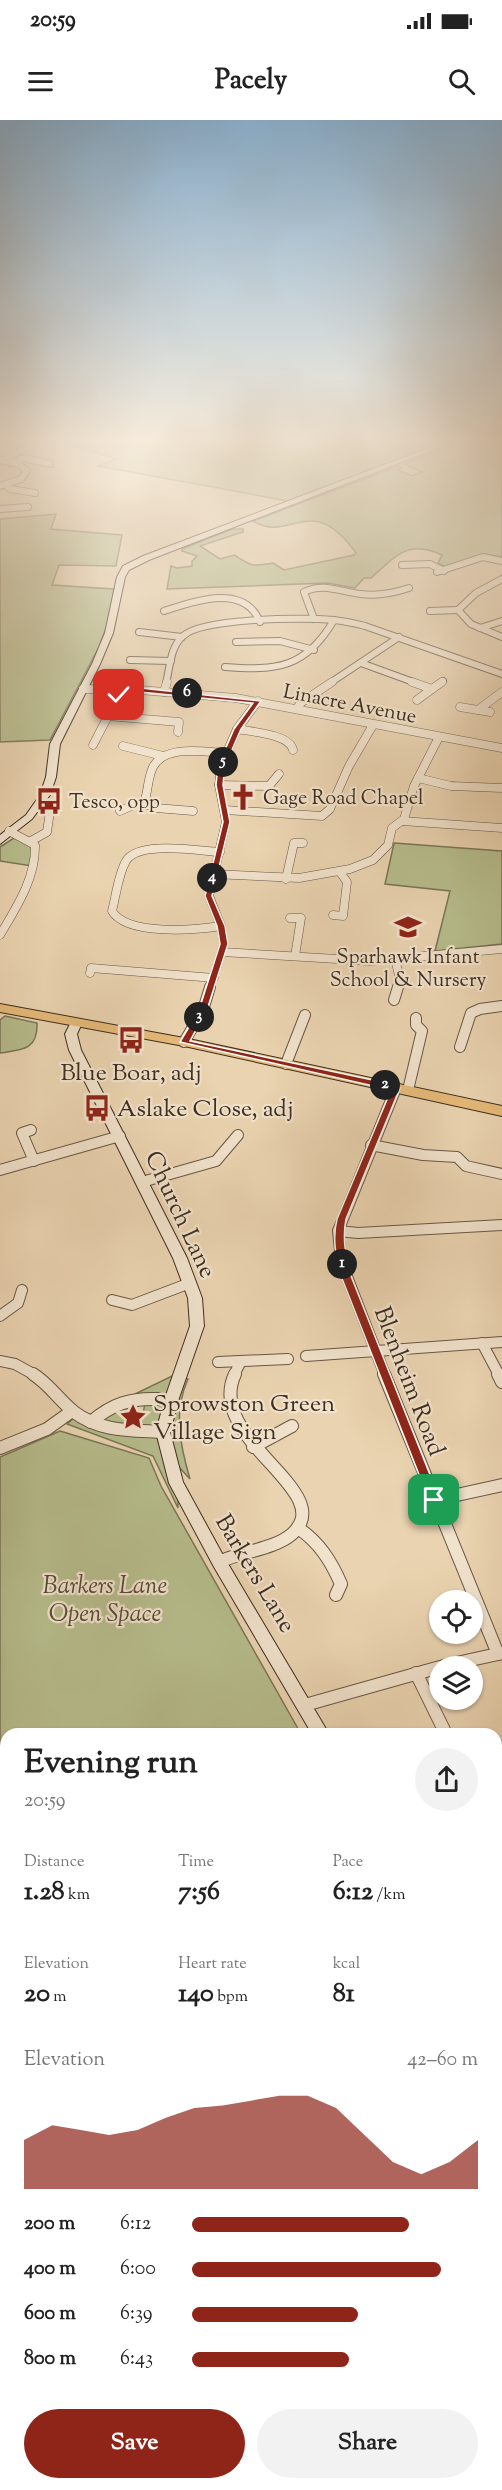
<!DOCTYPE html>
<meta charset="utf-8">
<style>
body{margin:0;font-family:"Sorts Mill Goudy",serif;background:#f2f2f2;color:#222;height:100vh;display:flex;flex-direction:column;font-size:22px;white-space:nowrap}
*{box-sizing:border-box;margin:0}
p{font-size:20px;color:#767676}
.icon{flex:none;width:33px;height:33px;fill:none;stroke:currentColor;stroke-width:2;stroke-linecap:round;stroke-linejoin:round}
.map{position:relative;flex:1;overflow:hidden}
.panel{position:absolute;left:0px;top:1608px;width:502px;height:762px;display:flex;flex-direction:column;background:#fff;border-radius:18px 18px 0 0;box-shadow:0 2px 4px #0004}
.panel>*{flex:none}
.buttons{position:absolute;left:429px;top:1470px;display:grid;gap:12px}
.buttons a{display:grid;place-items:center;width:54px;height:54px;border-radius:50%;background:#fff;box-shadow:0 2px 4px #0004;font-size:30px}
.pin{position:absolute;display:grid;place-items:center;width:51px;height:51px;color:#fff;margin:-26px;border-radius:12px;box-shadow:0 3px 9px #0006}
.km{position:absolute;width:30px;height:30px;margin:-15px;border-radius:50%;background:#222;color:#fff;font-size:16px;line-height:30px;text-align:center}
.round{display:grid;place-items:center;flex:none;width:63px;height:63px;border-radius:32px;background:#f2f2f2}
.summary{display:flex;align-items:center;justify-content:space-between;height:102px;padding:0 24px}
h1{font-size:33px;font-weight:700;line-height:45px}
.figures{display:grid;grid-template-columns:repeat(3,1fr);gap:9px;height:102px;padding:6px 24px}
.figures div{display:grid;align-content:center}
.figures b{font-size:26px;font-weight:700}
.figures small{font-size:16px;font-weight:400}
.figures p{font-size:16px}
.chart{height:168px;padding:12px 24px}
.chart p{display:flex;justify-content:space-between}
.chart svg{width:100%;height:108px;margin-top:6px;fill:#8f2418;opacity:.7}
.action{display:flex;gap:12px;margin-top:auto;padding:12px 24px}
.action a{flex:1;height:69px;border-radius:36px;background:#8f2418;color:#fff;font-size:24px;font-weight:700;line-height:69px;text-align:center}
.action a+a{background:#f2f2f2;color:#222}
ul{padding:0 24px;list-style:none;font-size:20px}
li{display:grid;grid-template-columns:96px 72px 1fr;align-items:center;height:45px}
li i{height:15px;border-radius:8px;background:#8f2418}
.status{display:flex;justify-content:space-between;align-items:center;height:42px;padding:0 30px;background:#fff;direction:ltr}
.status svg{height:16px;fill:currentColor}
header{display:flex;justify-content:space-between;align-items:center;height:78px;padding:0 24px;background:#fff;font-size:27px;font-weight:700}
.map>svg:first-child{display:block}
</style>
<div class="status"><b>20:59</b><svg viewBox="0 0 49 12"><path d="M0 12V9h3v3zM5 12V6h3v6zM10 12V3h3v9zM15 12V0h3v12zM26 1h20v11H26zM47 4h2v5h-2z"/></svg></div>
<header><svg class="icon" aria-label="menu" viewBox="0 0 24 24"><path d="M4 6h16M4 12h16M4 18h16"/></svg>Pacely<svg class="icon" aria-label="search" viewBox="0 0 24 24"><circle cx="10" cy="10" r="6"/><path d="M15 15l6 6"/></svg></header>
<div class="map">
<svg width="502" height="2370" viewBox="0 0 502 2370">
<rect width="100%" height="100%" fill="#ead3b0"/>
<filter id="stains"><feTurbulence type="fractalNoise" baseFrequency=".00333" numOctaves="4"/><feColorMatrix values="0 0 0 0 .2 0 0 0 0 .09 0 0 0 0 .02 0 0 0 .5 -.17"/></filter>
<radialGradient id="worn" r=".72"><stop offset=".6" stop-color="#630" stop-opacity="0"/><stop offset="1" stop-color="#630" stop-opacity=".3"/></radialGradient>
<g fill="#b6bc8c" stroke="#7a7556" stroke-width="1.5">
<path d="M 62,322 L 445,322 L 288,381 L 98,346 L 116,339 Z"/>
<path d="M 463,322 L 489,322 L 502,328 L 502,437 L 484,434 L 446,447 L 438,443 L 442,435 C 407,419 396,436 371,458 L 364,458 L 355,468 L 328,463 L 167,469 L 171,446 L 177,448 L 192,446 L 192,441 L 197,436 L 182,431 L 182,429 L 232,409 L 243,409 L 243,412 L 200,426 L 220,439 L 234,435 C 252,446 251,447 273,443 L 284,450 L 354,435 L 356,433 C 347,420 329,400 312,401 C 288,401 277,415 253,401 L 399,346 L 402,348 L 398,350 L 412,356 L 422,352 L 404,344 Z"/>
<path d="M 56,394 L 51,409 L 122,415 L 116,446 L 59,445 L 52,465 L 114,469 L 109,500 L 99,527 L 50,620 L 0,622 L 0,399 Z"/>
<path d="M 14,718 L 35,727 L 32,746 L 0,741 L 0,727 Z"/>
<path d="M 394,723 L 502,731 L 502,824 L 435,831 L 450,771 L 385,764 Z"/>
<path d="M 5,896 L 37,903 C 38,930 22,930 0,933 L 0,900 Z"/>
<path d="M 172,1256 L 188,1259 C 173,1292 180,1325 190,1359 L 178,1346 L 178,1388 L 153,1336 L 67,1304 L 75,1297 L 106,1292 L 136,1282 L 136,1294 L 143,1295 L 145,1282 L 159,1275 L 137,1273 Z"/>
<path d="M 60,1311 L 149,1338 L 161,1366 L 301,1614 L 6,1614 L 6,1811 L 0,1813 L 0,1337 Z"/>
<path d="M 0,1976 L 6,1998 L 6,2364 L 101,2364 L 102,2370 L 0,2370 Z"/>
</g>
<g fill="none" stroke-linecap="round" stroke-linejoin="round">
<defs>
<g id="street-far4">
<path d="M 8,337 L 37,322"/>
<path d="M 0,340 L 18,344 L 27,351 L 21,359 L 0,366"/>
<path d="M 11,343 L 24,338 L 50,344"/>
<path d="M 6,365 L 10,369 L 35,373"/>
<path d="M 0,389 L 28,387"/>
<path d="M 402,445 L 430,444 L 444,451"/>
<path d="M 437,452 L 483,437 L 502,441"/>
<path d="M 502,459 L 476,473 L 458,490 L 471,504 L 502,517"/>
<path d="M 164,491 C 195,481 244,463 260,502"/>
<path d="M 430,491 L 458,490"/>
<path d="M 314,499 L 304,472 C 323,462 341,472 361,474 C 377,476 394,473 409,468"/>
<path d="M 480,508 L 502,501"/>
<path d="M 139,512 L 182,517"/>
<path d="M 236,522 L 280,521 L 314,530"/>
<path d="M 130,540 L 171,541"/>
<path d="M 361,543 L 416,563"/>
<path d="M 225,547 C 277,551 306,548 334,500"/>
<path d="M 166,563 C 170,548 170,527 183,516 C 202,498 305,497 333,500 C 344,501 354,503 365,506 L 502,554"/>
<path d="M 330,563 L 399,517"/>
<path d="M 440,563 L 443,561"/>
</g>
<g id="street-far3">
<path d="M 412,562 L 432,569 L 442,562"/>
<path d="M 83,569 L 140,570 L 236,578 L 502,628"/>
<path d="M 164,572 L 167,562"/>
<path d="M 417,580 L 432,569"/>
<path d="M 460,587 L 478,590"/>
<path d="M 296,589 L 302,582 L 332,562"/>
<path d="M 490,592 L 478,590 L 502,572"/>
<path d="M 108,596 L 179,602 L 178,612"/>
<path d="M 237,609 C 252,612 290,614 293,630"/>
<path d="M 93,625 L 119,575 L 119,570"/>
<path d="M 123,626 L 163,636"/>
<path d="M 418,658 L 451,666 L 502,668"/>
<path d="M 219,665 L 269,666 L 279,654"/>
<path d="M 142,683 L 156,688 L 193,691"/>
<path d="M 225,690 L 322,696 L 330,689 L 349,646 L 373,605"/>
<path d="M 120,691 L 145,680 C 148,670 148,657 153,647 C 165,624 205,632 226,633"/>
<path d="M 402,701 L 502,708"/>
<path d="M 31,721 L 47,712 L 50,691"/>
<path d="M 220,732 C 199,731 138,720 126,741 C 118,755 116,776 112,791 C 127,816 195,810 221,806"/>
<path d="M 213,754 L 299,758 L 350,749 L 373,740 L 388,725 L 392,708 L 404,699 L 414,666 L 439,617"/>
<path d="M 286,759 L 294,723 L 303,723"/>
<path d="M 333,795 L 343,796 L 347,762 L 340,752"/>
<path d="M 290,798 L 301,798 L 295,836"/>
<path d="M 0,815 C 16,788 36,758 35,725 L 9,711"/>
<path d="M 222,832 L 370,841 L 502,829"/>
<path d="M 395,839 L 400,859 L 397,868"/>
<path d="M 90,853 L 91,848 L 214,858"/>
<path d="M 210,868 L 224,824 L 221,806 L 209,776 L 226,702 L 219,665 L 221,646 L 237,609 L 258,581"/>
</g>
<g id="street-far2">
<path d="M 394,880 L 398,867"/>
<path d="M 184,922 L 203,890 L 210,867"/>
<path d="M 460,927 L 471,893 L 480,889 L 502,886"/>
<path d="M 286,944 L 305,895"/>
<path d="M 408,970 L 422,911 L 416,905 L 416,898"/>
<path d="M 31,1010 L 22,1013 L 34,1041"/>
<path d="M 371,1025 L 423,1035 L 457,1037 L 466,1046 L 502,1054"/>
<path d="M 0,1050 L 120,1016"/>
<path d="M 142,1062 L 216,1041 L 238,1015"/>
<path d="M 338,1111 L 358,1113 L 502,1105"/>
<path d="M 112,1180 L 132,1185 L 190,1163"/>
<path d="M 0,1196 L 18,1183 L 22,1170"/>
<path d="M 482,1223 L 499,1255"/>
<path d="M 306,1236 L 502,1222"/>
<path d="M 0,1241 L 15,1244 L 35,1255"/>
<path d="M 218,1242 L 288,1239"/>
<path d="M 234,1255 L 241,1241"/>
<path d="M 385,1255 L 341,1141 L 338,1111 L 396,968"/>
</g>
<g id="street-far1">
<path d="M 33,1254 C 49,1264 59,1280 74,1292 C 100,1312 132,1310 163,1312"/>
<path d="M 384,1254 L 498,1534"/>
<path d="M 498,1254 L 502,1262"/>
<path d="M 91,1302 C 112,1284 130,1278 158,1279"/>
<path d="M 253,1327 L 292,1306"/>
<path d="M 0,1328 L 47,1309 L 72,1291"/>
<path d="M 434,1380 L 502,1365"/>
<path d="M 298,1408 C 319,1422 331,1441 341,1464 L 336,1475"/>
<path d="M 219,1442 C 240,1432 275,1429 292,1414 C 340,1371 204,1320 235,1254"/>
<path d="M 443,1546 L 502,1533"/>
<path d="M 416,1553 L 446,1614"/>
<path d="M 305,1585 L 440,1547"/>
</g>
<g id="street">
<path d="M 496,1907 L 502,1906"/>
<path d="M 0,1911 L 6,1909"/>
</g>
<g id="secondary">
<path d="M 444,322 L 454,322 L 149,440 L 129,450 L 125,457 L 113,513 L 100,544 L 60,624 L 56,657 L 50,675 L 32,699 L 0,724 L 0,715 L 26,695 L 40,675 L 46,657 L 50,624 L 92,544 L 105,513 L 117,457 L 123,446 L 143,436 Z"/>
<path d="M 76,899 L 82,903 L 77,914 L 81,930 L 187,1138 L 202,1178 L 204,1206 L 179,1278 L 170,1312 L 183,1362 L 224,1437 L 329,1614 L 312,1614 L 214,1447 L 169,1363 L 156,1312 L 165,1278 L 190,1206 L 188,1178 L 173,1138 L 69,930 L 65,914 L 72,900 Z"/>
<path d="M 496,2103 L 502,2105 L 502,2146 L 496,2144 Z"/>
</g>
<path id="primary" d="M 0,884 L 184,918 L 502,986 L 502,996 L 184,926 L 0,892 Z"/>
</defs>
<use href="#street-far4" stroke="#685745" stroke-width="8"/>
<use href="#street-far3" stroke="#685745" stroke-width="9"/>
<use href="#street-far2" stroke="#685745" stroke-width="12"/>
<use href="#street-far1" stroke="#685745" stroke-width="14"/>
<use href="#street" stroke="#685745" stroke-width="18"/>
<use href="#secondary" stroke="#3d2e21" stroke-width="2"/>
<use href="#primary" stroke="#3d2e21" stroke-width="2"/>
<use href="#street-far4" stroke="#f1e2cc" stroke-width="6"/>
<use href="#street-far3" stroke="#f1e2cc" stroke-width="8"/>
<use href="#street-far2" stroke="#f1e2cc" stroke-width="10"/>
<use href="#street-far1" stroke="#f1e2cc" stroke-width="12"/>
<use href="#street" stroke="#f1e2cc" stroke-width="16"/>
<use href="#secondary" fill="#f1e2cc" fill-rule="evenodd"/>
<use href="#primary" fill="#e5ba78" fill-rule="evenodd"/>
</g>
<linearGradient id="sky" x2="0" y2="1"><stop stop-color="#8bb4d5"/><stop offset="0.49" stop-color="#f6ebdb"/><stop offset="1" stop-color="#f6ebdb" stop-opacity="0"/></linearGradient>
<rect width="502" height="654" fill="url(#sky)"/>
<path fill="#8f2418" stroke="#fff" stroke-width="1.5" d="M 140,568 L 261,581 L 241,609 L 225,646 L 223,665 L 230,702 L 212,776 L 225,806 L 228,824 L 207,890 L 190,921 L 396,965 L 400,968 L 346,1099 C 342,1119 346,1137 351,1156 L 440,1380 L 438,1383 L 434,1384 L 429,1380 L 341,1156 C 336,1137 332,1119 337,1099 L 391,970 L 180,922 L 199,890 L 220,824 L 217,806 L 205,776 L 223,702 L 216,665 L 218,646 L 234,609 L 253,583 L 140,572 L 122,572 L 121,577 L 115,575 L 117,569 Z"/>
<defs>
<symbol id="church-bare" viewBox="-9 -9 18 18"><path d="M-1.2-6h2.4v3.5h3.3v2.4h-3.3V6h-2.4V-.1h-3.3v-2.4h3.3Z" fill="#8f2418" stroke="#f1e2cc" stroke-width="2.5" paint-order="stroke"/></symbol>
<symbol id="bus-bare" viewBox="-9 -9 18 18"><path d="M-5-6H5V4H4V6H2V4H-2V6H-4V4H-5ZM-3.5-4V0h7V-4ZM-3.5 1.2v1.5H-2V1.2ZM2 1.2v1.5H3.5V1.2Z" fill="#8f2418" stroke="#f1e2cc" stroke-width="2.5" paint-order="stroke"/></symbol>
<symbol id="school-bare" viewBox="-9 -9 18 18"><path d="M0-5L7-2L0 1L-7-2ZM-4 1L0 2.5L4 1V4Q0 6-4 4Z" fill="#8f2418" stroke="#f1e2cc" stroke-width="2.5" paint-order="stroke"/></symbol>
<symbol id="sight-bare" viewBox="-9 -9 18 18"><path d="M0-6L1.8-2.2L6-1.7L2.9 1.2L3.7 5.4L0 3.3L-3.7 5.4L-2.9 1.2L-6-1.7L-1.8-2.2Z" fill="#8f2418" stroke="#f1e2cc" stroke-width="2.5" paint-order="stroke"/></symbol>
</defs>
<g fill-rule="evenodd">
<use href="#church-bare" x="224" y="658" width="38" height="38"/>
<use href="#bus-bare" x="30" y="662" width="38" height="38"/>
<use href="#school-bare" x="389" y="788" width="38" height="38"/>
<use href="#bus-bare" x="112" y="901" width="38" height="38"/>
<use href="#bus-bare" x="78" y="969" width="38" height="38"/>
<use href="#sight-bare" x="114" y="1278" width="38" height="38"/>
</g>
<g text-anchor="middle" stroke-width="4.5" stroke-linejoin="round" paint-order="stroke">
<g font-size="20" fill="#3d2e21" stroke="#f1e2cc">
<text transform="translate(350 583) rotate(11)" y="7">Linacre Avenue</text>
</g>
<g font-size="20" fill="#3d2e21" stroke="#f1e2cc" text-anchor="start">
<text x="263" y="684">Gage Road Chapel</text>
<text x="69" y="688">Tesco, opp</text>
<text x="408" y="843" text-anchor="middle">Sparhawk Infant<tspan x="408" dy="23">School &amp; Nursery</tspan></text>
</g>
<g font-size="24" fill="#3d2e21" stroke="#f1e2cc" text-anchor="start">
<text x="131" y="960" text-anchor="middle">Blue Boar, adj</text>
<text x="117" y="996">Aslake Close, adj</text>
<text x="153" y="1291">Sprowston Green<tspan x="153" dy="28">Village Sign</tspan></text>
</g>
<g font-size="24" fill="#3d2e21" stroke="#f1e2cc">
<text transform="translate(181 1094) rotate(65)" y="8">Church Lane</text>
<text transform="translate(410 1261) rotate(69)" y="8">Blenheim Road</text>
<text transform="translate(256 1453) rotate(59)" y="8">Barkers Lane</text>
</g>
<g font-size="24" font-style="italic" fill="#554a36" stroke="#f1e2cc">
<text x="105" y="1473">Barkers Lane<tspan x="105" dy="28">Open Space</tspan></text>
</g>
</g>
<rect width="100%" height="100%" filter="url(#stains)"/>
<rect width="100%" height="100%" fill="url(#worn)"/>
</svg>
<div class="buttons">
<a><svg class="icon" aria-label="locate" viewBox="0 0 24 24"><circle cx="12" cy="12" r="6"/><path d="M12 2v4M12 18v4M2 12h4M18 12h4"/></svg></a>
<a><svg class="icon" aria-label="layers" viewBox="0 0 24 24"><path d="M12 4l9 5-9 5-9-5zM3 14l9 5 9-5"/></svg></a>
</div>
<div class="pin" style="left:434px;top:1380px;background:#1e9e55"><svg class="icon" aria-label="arrive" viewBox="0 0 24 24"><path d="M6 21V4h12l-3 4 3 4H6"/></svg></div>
<div class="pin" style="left:119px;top:575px;background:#d93025"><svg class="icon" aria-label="check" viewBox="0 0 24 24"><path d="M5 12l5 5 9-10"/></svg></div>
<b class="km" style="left:342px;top:1144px">1</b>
<b class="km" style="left:385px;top:965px">2</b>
<b class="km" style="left:199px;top:897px">3</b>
<b class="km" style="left:212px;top:758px">4</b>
<b class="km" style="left:223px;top:642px">5</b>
<b class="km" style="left:187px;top:573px">6</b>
<section class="panel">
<div class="summary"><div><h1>Evening run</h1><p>20:59</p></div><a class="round"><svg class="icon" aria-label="share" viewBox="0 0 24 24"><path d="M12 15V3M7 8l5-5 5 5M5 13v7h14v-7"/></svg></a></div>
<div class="figures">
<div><p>Distance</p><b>1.28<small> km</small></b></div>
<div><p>Time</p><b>7:56</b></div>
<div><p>Pace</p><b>6:12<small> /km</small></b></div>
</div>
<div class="figures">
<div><p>Elevation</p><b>20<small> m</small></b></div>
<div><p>Heart rate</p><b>140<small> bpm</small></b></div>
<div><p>kcal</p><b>81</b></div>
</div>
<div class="chart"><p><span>Elevation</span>42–60 m</p>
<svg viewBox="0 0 160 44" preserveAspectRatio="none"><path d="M0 44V24L10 18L20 20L30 22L40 20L50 15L60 11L70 10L80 8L90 6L100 6L110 11L120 22L130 33L140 38L150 33L160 24V44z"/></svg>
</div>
<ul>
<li><b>200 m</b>6:12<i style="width:76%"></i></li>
<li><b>400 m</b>6:00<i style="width:87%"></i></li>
<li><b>600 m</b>6:39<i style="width:58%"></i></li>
<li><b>800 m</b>6:43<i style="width:55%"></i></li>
</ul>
<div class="action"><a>Save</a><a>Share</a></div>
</section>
</div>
